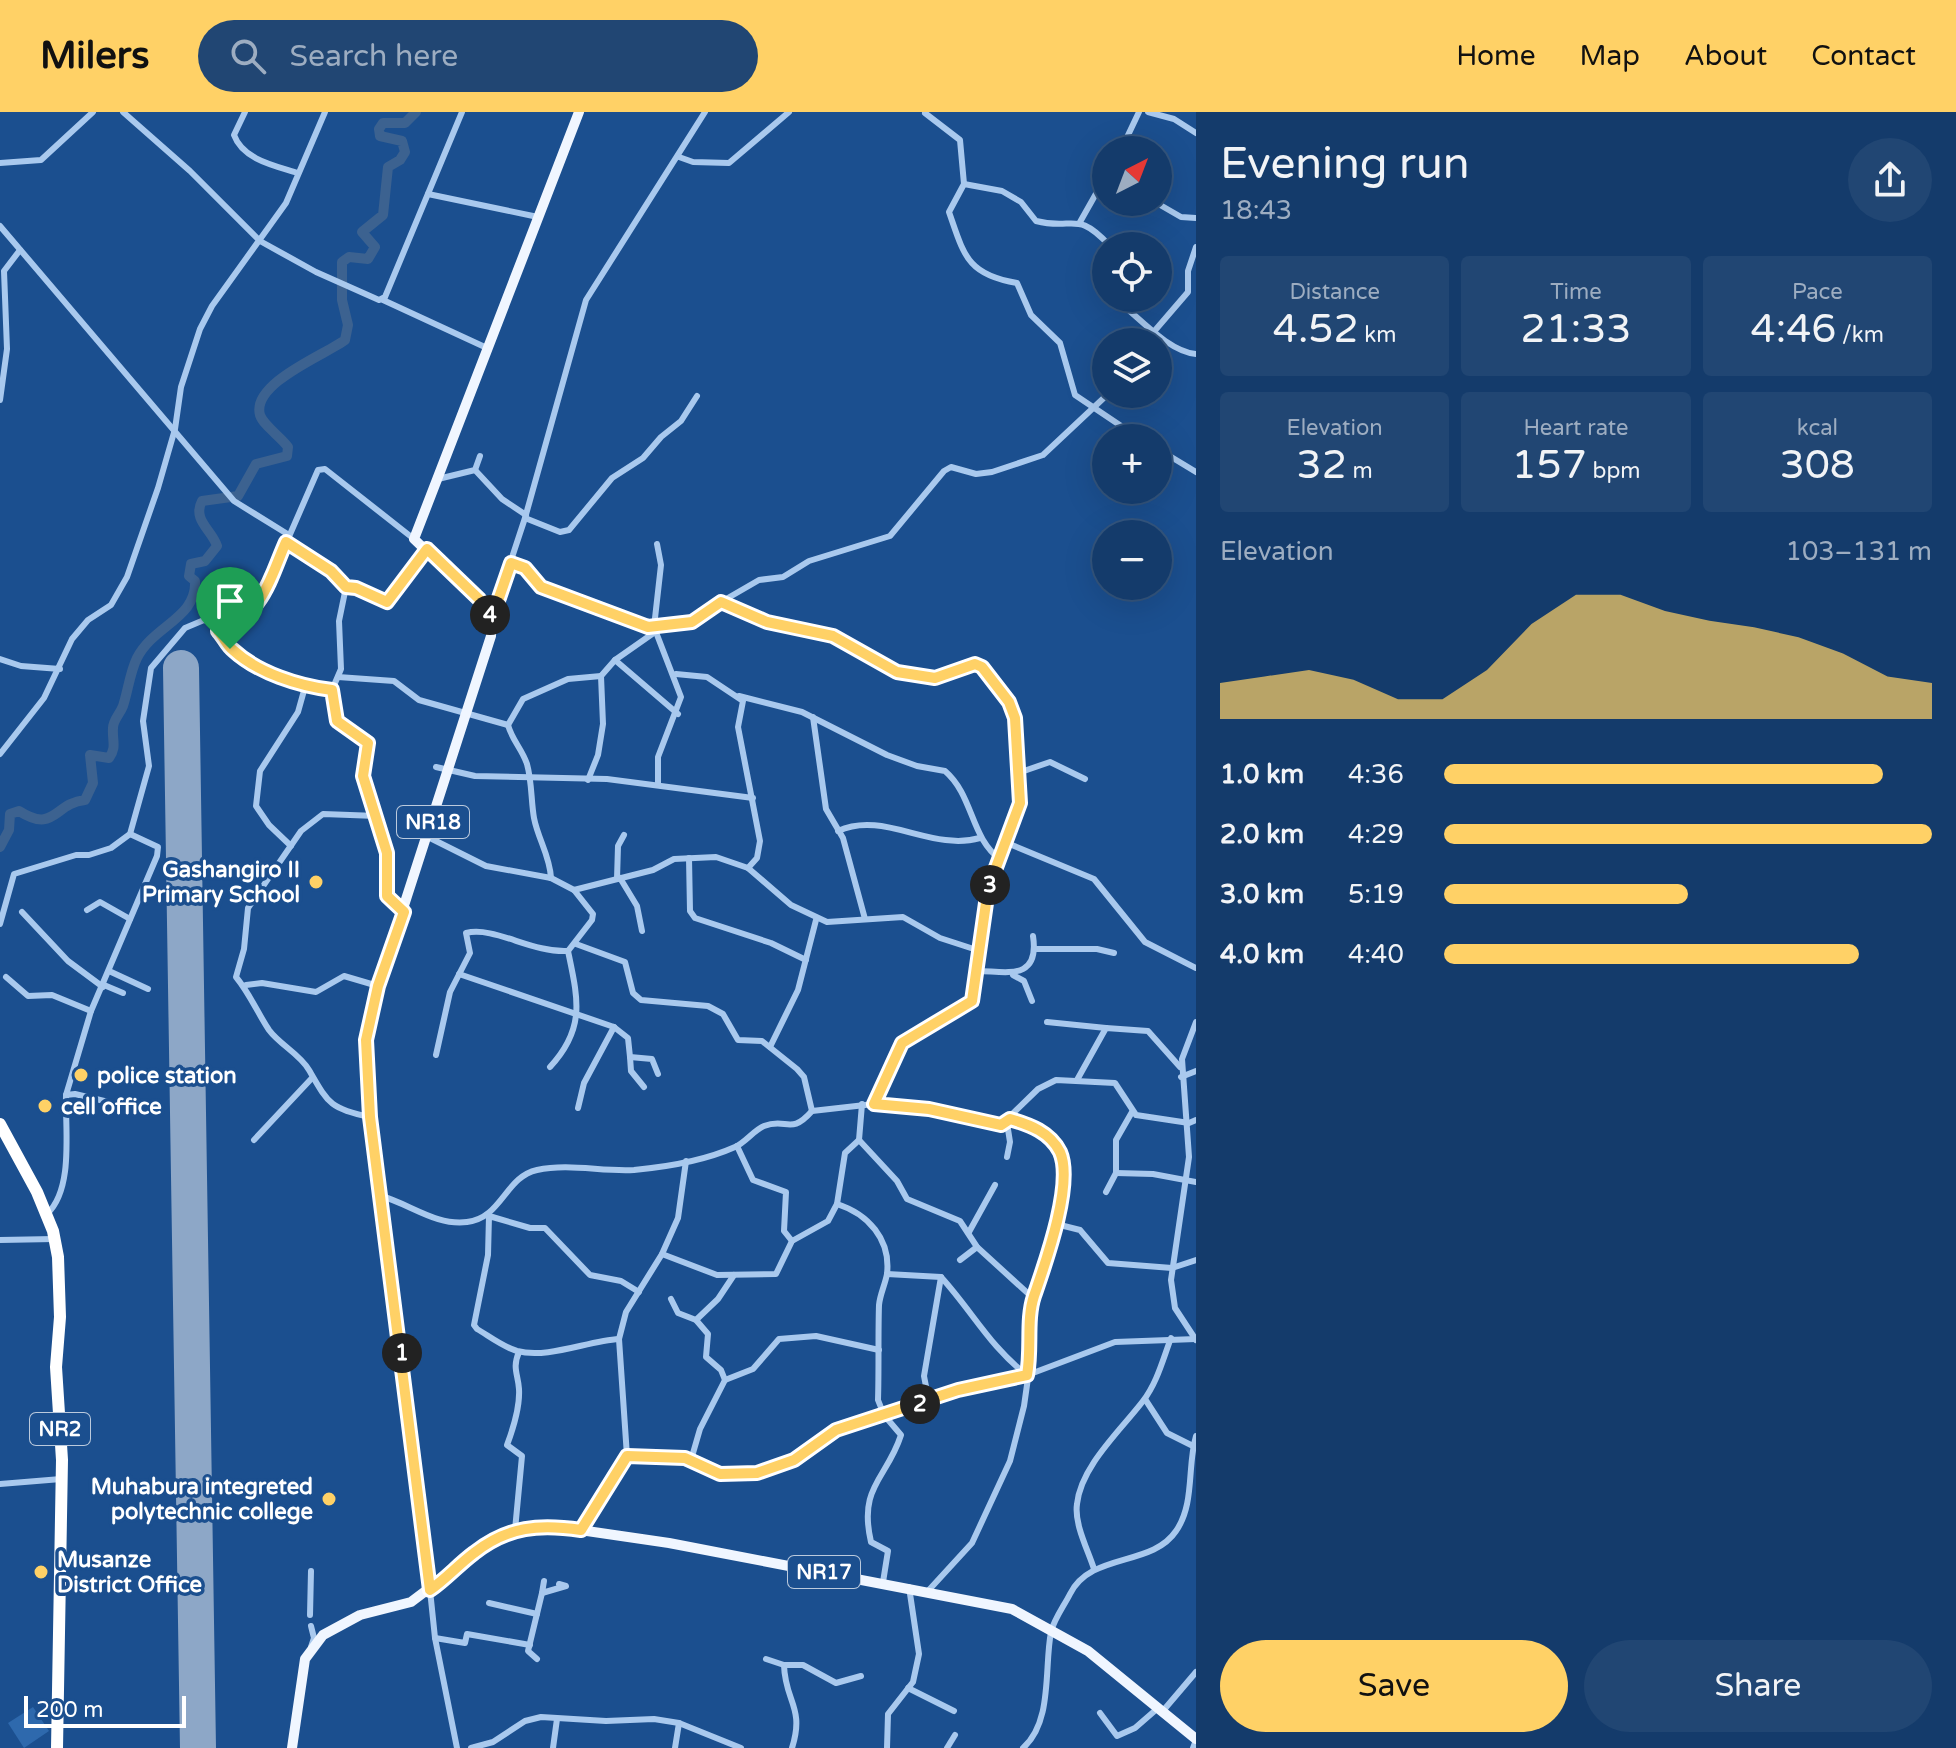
<!DOCTYPE html>
<meta charset="utf-8">
<style>
body{margin:0;font-family:"Varela Round",sans-serif;background:#214673;color:#f1f3f6;height:100vh;display:flex;flex-direction:column;font-size:30px;white-space:nowrap}
*{box-sizing:border-box;margin:0}
p{font-size:26px;color:#9dadc1}
.icon{flex:none;width:44px;height:44px;fill:none;stroke:currentColor;stroke-width:2;stroke-linecap:round;stroke-linejoin:round}
.map{position:relative;flex:1;overflow:hidden}
.panel{display:flex;flex-direction:column;background:#143b6b;width:760px}
.panel>*{flex:none}
.needle{width:52px;rotate:42deg}
.tools{position:absolute;left:1092px;top:24px;display:grid;gap:16px}
.tools a{display:grid;place-items:center;width:80px;height:80px;border-radius:50%;background:#143b6b;box-shadow:0 8px 32px #0002,0 0 0 2px #33557e;font-size:40px}
.scale{position:absolute;left:24px;bottom:20px;width:162px;box-sizing:border-box;padding-left:8px;border:4px solid #fff;border-top:0;font-size:22px;line-height:28px;white-space:nowrap;color:#fff;-webkit-text-stroke:6px #1b4f8f;paint-order:stroke}
.pin{position:absolute;display:grid;place-items:center;width:68px;height:68px;color:#fff;margin:-82px -34px;border-radius:50% 50% 50% 0;rotate:-45deg;box-shadow:0 0 8px #0007}
.pin .icon{rotate:45deg}
.km{position:absolute;width:40px;height:40px;margin:-20px;border-radius:50%;background:#222;color:#fff;font-size:22px;line-height:40px;text-align:center}
.round{display:grid;place-items:center;flex:none;width:84px;height:84px;border-radius:42px;background:#214673}
.headline{display:flex;align-items:center;justify-content:space-between;height:136px;padding:0 24px}
h1{font-size:44px;font-weight:600;line-height:60px}
.stats{display:grid;grid-template-columns:repeat(3,1fr);gap:12px;height:136px;padding:8px 24px}
.stats div{display:grid;align-content:center;border-radius:8px;background:#214673;text-align:center}
.stats b{font-size:40px;font-weight:600}
.stats small{font-size:22px;font-weight:400}
.stats p{font-size:22px}
.chart{height:224px;padding:16px 24px}
.chart p{display:flex;justify-content:space-between}
.chart svg{width:100%;height:144px;margin-top:8px;fill:#ffd166;opacity:.7}
.button{display:flex;gap:16px;margin-top:auto;padding:16px 24px}
.button a{flex:1;height:92px;border-radius:48px;background:#ffd166;color:#111;font-size:32px;font-weight:600;line-height:92px;text-align:center}
.button a+a{background:#214673;color:#f1f3f6}
ul{padding:0 24px;list-style:none;font-size:26px}
li{display:grid;grid-template-columns:128px 96px 1fr;align-items:center;height:60px}
li i{height:20px;border-radius:10px;background:#ffd166}
header{display:flex;align-items:center;gap:48px;box-sizing:border-box;height:112px;padding:0 40px;background:#ffd166;color:#111}
header strong{font-size:38px}
nav{display:flex;gap:44px;margin-inline-start:auto;font-size:28px}
.search{width:560px;height:72px;background:#214673;display:flex;align-items:center;gap:20px;box-sizing:border-box;padding:0 28px;border-radius:44px;color:#9dadc1;font-size:30px}
main{display:flex;flex:1;min-height:0}
.map>svg:first-child{display:block}
</style>
<header>
<strong>Milers</strong>
<div class="search"><svg class="icon" aria-label="search" viewBox="0 0 24 24"><circle cx="10" cy="10" r="6"/><path d="M15 15l6 6"/></svg>Search here</div>
<nav><a>Home</a><a>Map</a><a>About</a><a>Contact</a></nav>
</header>
<main>
<div class="map">
<svg width="1196" height="1636" viewBox="0 0 1196 1636">
<rect width="100%" height="100%" fill="#1b4f8f"/>
<path fill="#2e69ad" d="M 33,1595 L 49,1619 L 24,1636 L 8,1611 Z"/>
<g fill="none" stroke-linecap="round" stroke-linejoin="round">
<path stroke="#3c6290" stroke-width="10" d="M 0,735 L 9,718 L 10,702 L 19,699 C 55,722 54,691 85,688 L 93,671 L 90,643 L 109,646 C 117,635 112,629 113,616 C 113,608 120,602 123,594 C 128,579 130,560 137,546 C 154,513 197,506 195,469 L 189,464 L 191,452 L 205,449 L 217,434 C 212,418 192,408 202,389 L 238,384 L 256,352 L 287,344 L 288,335 C 281,325 263,313 260,303 C 251,271 327,242 345,228 L 348,213 L 342,188 L 342,150 L 349,145 L 368,147 L 375,135 L 362,120 L 383,103 L 388,55 L 400,48 L 405,40 L 402,29 L 380,24 L 379,17 L 383,11 L 405,11 L 416,0"/>
<path stroke="#8da7c7" stroke-width="36" d="M 181,556 L 198,1636"/>
<g stroke="#a9c9ee" stroke-width="6">
<path d="M 123,0 L 190,59 L 260,129 L 316,160 L 379,188 L 385,185 L 462,0"/>
<path d="M 245,0 L 234,23 C 243,48 276,54 298,61"/>
<path d="M 1148,0 L 1174,7 L 1196,21"/>
<path d="M 925,1 L 960,28 L 964,72 L 949,100 C 964,143 967,163 1017,171 L 1031,203 L 1060,231 L 1075,283 L 1139,326"/>
<path d="M 1121,38 L 1139,0"/>
<path d="M 679,45 L 693,50 L 729,51 L 789,0"/>
<path d="M 0,51 L 41,48 L 93,0"/>
<path d="M 964,72 L 1002,79 L 1021,90 L 1036,109 C 1074,119 1076,97 1110,134"/>
<path d="M 428,82 L 538,105"/>
<path d="M 1155,90 L 1181,105 L 1196,106"/>
<path d="M 1080,110 L 1106,64"/>
<path d="M 0,114 L 234,389 L 289,423"/>
<path d="M 1127,186 L 1125,195 C 1144,211 1171,240 1196,242"/>
<path d="M 383,188 L 487,236"/>
<path d="M 1145,230 L 1188,180 L 1188,159 L 1196,135"/>
<path d="M 0,288 L 7,237 L 4,159 L 20,138"/>
<path d="M 1158,337 L 1196,360"/>
<path d="M 475,358 L 502,387 L 526,403"/>
<path d="M 438,367 L 475,358 L 480,344"/>
<path d="M 525,406 L 560,420 L 569,418 L 612,366 L 643,346 L 661,325 L 681,309 L 697,284"/>
<path d="M 286,430 L 331,459 L 346,475 L 339,509 L 341,557 L 332,578 L 333,600 L 342,615 L 368,631 L 363,664 L 387,741 L 387,784 L 404,800"/>
<path d="M 657,432 L 661,453 L 654,515 L 681,585 L 658,645 L 658,672"/>
<path d="M 511,451 L 525,456 L 541,475 L 648,515 L 692,510 L 721,490 L 767,510 L 833,524 L 897,560 L 935,566 L 975,552 L 982,555 L 1009,590 L 1015,606 L 1021,660 L 1016,708 L 988,777 L 972,889 L 902,931 L 874,992"/>
<path d="M 346,475 L 356,476 L 390,490 L 427,437"/>
<path d="M 721,490 L 759,468 L 783,465 L 809,449 L 890,424 L 944,359 L 951,355 L 976,362 L 992,360 L 1043,343 L 1108,282"/>
<path d="M 492,506 L 525,406 L 586,188 L 705,0"/>
<path d="M 219,512 L 218,519 L 230,537 L 305,575"/>
<path d="M 0,547 L 21,554 L 60,557"/>
<path d="M 615,548 L 678,602"/>
<path d="M 676,562 L 707,565 L 743,589 L 738,615 L 760,729 L 757,746 L 748,756"/>
<path d="M 338,565 L 394,569 L 419,588 L 508,613 L 523,587 L 568,567 L 601,564"/>
<path d="M 739,584 L 802,600 L 887,643 L 917,654 L 945,659 C 974,684 970,726 1001,748"/>
<path d="M 813,605 L 826,697 L 843,726 L 865,807"/>
<path d="M 508,613 C 512,628 522,637 527,652 C 532,670 531,689 534,706 C 538,727 550,744 551,766"/>
<path d="M 0,642 L 44,586 L 72,527 L 88,508 L 111,493 L 127,465 L 158,376 L 175,317 L 181,275 L 200,217 L 212,194 L 286,91 L 325,0"/>
<path d="M 436,655 L 475,664 L 607,667 L 753,686"/>
<path d="M 1021,660 L 1050,650 L 1085,667"/>
<path d="M 588,668 L 598,643 L 603,612 L 601,564 L 615,548 L 655,520"/>
<path d="M 838,719 C 884,698 931,740 980,726"/>
<path d="M 428,725 L 486,754 L 551,766 L 574,778 L 653,758 L 674,747 L 716,745 L 748,756 L 791,793 L 827,810 L 903,805 L 940,826 L 980,839"/>
<path d="M 1007,731 L 1094,767 L 1145,830 L 1196,856"/>
<path d="M 291,734 L 269,713 L 256,694 L 260,659 L 298,600 L 305,575 L 332,578"/>
<path d="M 689,746 L 690,799 L 695,806 L 771,831 L 806,848"/>
<path d="M 620,766 L 637,794 L 642,819"/>
<path d="M 617,767 L 618,734 L 624,723"/>
<path d="M 87,798 L 100,790 L 130,807"/>
<path d="M 22,800 L 68,849 L 103,875"/>
<path d="M 0,812 L 14,762 L 76,743 L 89,743 L 111,736 L 130,722 L 149,654 L 143,609 L 151,556 L 185,516 L 204,508 L 223,513 L 244,504 L 261,489 L 318,358 L 325,357 L 414,427"/>
<path d="M 576,832 L 625,850 L 633,881 L 641,888 L 708,894 L 723,902 L 738,928 L 762,929 L 797,957 L 804,965 L 812,999"/>
<path d="M 1035,837 L 1097,837 L 1114,841"/>
<path d="M 109,859 L 148,877"/>
<path d="M 977,859 C 1005,859 1040,870 1033,824"/>
<path d="M 459,862 L 614,915 L 628,926 L 630,945 L 652,947 L 658,962"/>
<path d="M 1013,863 L 1024,869 L 1032,889"/>
<path d="M 6,865 L 28,884 L 52,883 L 91,899"/>
<path d="M 104,873 L 123,881"/>
<path d="M 246,873 L 262,871 L 316,880 L 344,864 L 378,874"/>
<path d="M 1047,910 L 1106,916"/>
<path d="M 1196,910 L 1182,947 L 1189,1045 L 1171,1168 L 1175,1196 L 1196,1228"/>
<path d="M 770,935 L 798,878 L 816,808"/>
<path d="M 436,943 L 450,880 L 470,841 L 466,821 C 495,814 531,841 568,839 L 592,808 L 593,802 L 574,778"/>
<path d="M 630,945 L 631,959 L 644,975"/>
<path d="M 550,955 C 586,916 578,887 568,839"/>
<path d="M 1181,965 L 1196,959"/>
<path d="M 1077,968 L 1106,916 L 1148,919 L 1180,955"/>
<path d="M 121,993 L 75,982 L 66,983 L 91,899 L 157,744 L 158,735 L 130,722"/>
<path d="M 578,996 L 584,971 L 614,915"/>
<path d="M 370,1005 C 330,997 328,991 309,958 C 300,942 280,933 269,918 C 257,900 250,882 236,865 L 244,837 L 248,796 L 301,719 L 323,702 L 377,704"/>
<path d="M 254,1028 L 312,966"/>
<path d="M 859,1028 L 897,1069 L 907,1087 L 960,1109 L 977,1135 L 1033,1186"/>
<path d="M 737,1034 L 753,1068 L 786,1080 L 784,1119 L 792,1129"/>
<path d="M 1007,1045 L 1010,1030 L 1007,1011"/>
<path d="M 1116,1061 L 1153,1062 L 1196,1070"/>
<path d="M 1106,1080 L 1116,1061 L 1116,1028 L 1132,1000"/>
<path d="M 381,1084 C 410,1092 436,1114 467,1110 C 502,1106 505,1065 537,1058 C 569,1051 602,1060 634,1058 C 666,1055 706,1048 735,1035 C 746,1030 754,1018 764,1014 C 787,1005 790,1024 812,999 L 874,992 L 929,997 L 1001,1013 L 1038,977 L 1056,968 L 1115,971 L 1136,1003 L 1189,1011 L 1196,1008"/>
<path d="M 837,1092 C 868,1102 891,1127 887,1162 C 885,1173 880,1182 879,1193 C 878,1224 879,1256 878,1288 L 884,1303 L 901,1323 C 887,1367 858,1374 871,1430 L 888,1439 L 883,1470"/>
<path d="M 47,1102 C 74,1077 65,1017 66,983"/>
<path d="M 1056,1112 L 1080,1118 L 1108,1151 L 1172,1156 L 1196,1148"/>
<path d="M 969,1120 L 995,1073"/>
<path d="M 0,1128 L 54,1127"/>
<path d="M 662,1142 L 717,1163 L 776,1162 L 792,1129 L 828,1109 L 837,1092 L 845,1041 L 859,1028 L 862,992"/>
<path d="M 960,1148 L 977,1135"/>
<path d="M 887,1162 L 941,1165 C 972,1199 990,1235 1027,1263"/>
<path d="M 671,1187 L 678,1201 L 696,1208 L 708,1222 L 706,1245 L 721,1258 L 725,1268"/>
<path d="M 696,1208 L 718,1187 L 734,1163"/>
<path d="M 619,1227 C 587,1229 548,1247 517,1239 C 503,1235 489,1224 477,1217 L 474,1213 L 488,1143 L 489,1104 L 530,1116 L 545,1116 L 590,1163 L 621,1169 L 639,1180"/>
<path d="M 1145,1287 L 1167,1321 L 1193,1334"/>
<path d="M 929,1290 L 924,1264 L 941,1165"/>
<path d="M 627,1344 L 685,1346 L 720,1362 L 757,1361 L 794,1348 L 836,1318 L 958,1278 L 1017,1267 L 1115,1230 L 1196,1227"/>
<path d="M 691,1348 L 700,1317 L 725,1268 L 753,1257 L 779,1227 L 816,1224 L 879,1238"/>
<path d="M 0,1372 L 61,1367"/>
<path d="M 515,1418 L 522,1344 L 507,1333 C 513,1317 520,1293 519,1277 C 518,1262 512,1256 519,1240"/>
<path d="M 581,1418 L 627,1344 L 619,1227 L 626,1200 L 662,1142 L 678,1106 L 686,1049"/>
<path d="M 1094,1457 C 1088,1438 1074,1412 1077,1392 C 1081,1354 1121,1318 1143,1289 C 1157,1271 1163,1247 1171,1226"/>
<path d="M 544,1469 L 542,1481 L 566,1474 L 559,1472"/>
<path d="M 430,1478 L 435,1526 L 457,1636"/>
<path d="M 928,1479 L 972,1431 L 1010,1349 L 1024,1294 L 1032,1238 L 1033,1186 L 1045,1162 L 1056,1112 L 1063,1063 L 1059,1040 L 1043,1020 L 1010,1007"/>
<path d="M 489,1491 L 537,1502"/>
<path d="M 310,1503 L 311,1459"/>
<path d="M 435,1526 L 465,1531 L 467,1522 L 530,1533"/>
<path d="M 311,1535 L 314,1526 L 311,1514"/>
<path d="M 537,1547 L 528,1539 L 542,1481"/>
<path d="M 766,1547 L 784,1553 L 803,1553 L 836,1571 L 861,1564"/>
<path d="M 784,1553 C 785,1590 805,1595 792,1636"/>
<path d="M 908,1576 L 954,1599"/>
<path d="M 1162,1600 L 1196,1560"/>
<path d="M 1100,1601 L 1117,1624 L 1135,1616 L 1158,1596"/>
<path d="M 471,1636 L 493,1630 L 525,1609 L 541,1605 L 606,1609 L 654,1607 L 679,1611 L 741,1636"/>
<path d="M 553,1636 L 557,1607"/>
<path d="M 675,1636 L 679,1611"/>
<path d="M 887,1636 L 888,1602 L 913,1570 L 919,1542 L 909,1475"/>
<path d="M 947,1636 L 955,1623"/>
<path d="M 1023,1636 C 1053,1610 1044,1555 1051,1520 C 1054,1507 1064,1494 1070,1482 C 1091,1440 1152,1455 1176,1419 C 1195,1392 1187,1354 1196,1324"/>
<path d="M 1193,1636 L 1196,1628"/>
</g>
<g stroke="#f0f6ff" stroke-width="10">
<path d="M 430,1478 L 370,1005 L 366,928 L 378,874 L 491,524 L 492,506 L 486,496 L 414,427 L 579,0"/>
<path d="M 292,1636 L 305,1547 L 323,1523 L 360,1503 L 411,1490 L 496,1426 L 515,1418 L 546,1413 L 669,1431 L 1012,1497 L 1088,1539 L 1196,1627"/>
</g>
<path stroke="#fff" stroke-width="12" d="M 0,1012 L 37,1080 L 53,1119 L 58,1145 L 60,1205 L 56,1255 L 62,1348 L 57,1636"/>
</g>
<g fill="none" stroke-linecap="round" stroke-linejoin="round">
<defs>
<path id="route" d="M 286,430 L 331,459 L 346,475 L 356,476 L 387,490 L 427,437 L 479,487 L 492,506 L 511,451 L 525,456 L 541,475 L 648,515 L 692,510 L 721,490 L 767,510 L 833,524 L 897,560 L 935,566 L 975,552 L 982,555 L 1009,590 L 1015,606 L 1020,691 L 988,777 L 972,889 L 902,931 L 874,992 L 929,997 L 1001,1013 L 1010,1007 C 1030,1013 1050,1020 1060,1040 C 1074,1072 1045,1152 1034,1184 C 1026,1208 1032,1237 1027,1263 L 958,1278 L 836,1318 L 794,1348 L 757,1361 L 720,1362 L 685,1346 L 627,1344 L 581,1418 C 540,1412 508,1414 474,1441 C 458,1453 446,1467 430,1478 L 370,1005 L 366,928 L 378,874 L 404,800 L 387,784 L 387,741 L 363,664 L 368,631 L 337,609 L 332,578 C 299,574 258,561 233,538 C 227,534 224,525 218,519 L 219,512 C 262,509 271,463 286,430 Z"/>
</defs>
<use href="#route" stroke="#fff" stroke-width="16"/>
<use href="#route" stroke="#ffd166" stroke-width="10"/>
</g>
<g fill="#ffd166" stroke="#1b4f8f" stroke-width="3">
<circle cx="316" cy="770" r="8"/>
<circle cx="81" cy="963" r="8"/>
<circle cx="45" cy="994" r="8"/>
<circle cx="329" cy="1387" r="8"/>
<circle cx="41" cy="1460" r="8"/>
</g>
<g text-anchor="middle" stroke-width="7" stroke-linejoin="round" paint-order="stroke">
<g fill="#1b4f8f" stroke="#bbcadd" stroke-width="2">
<rect x="397" y="694" width="72" height="32" rx="6"/>
<rect x="30" y="1301" width="60" height="32" rx="6"/>
<rect x="788" y="1444" width="72" height="32" rx="6"/>
</g>
<g font-size="20" font-weight="bold" fill="#fff">
<text x="433" y="717">NR18</text>
<text x="60" y="1324">NR2</text>
<text x="824" y="1467">NR17</text>
</g>
<g font-size="22" font-weight="bold" fill="#fff" stroke="#1b4f8f" text-anchor="start">
<text x="300" y="765" text-anchor="end">Gashangiro II<tspan x="300" dy="25">Primary School</tspan></text>
<text x="97" y="971">police station</text>
<text x="61" y="1002">cell office</text>
<text x="313" y="1382" text-anchor="end">Muhabura integreted<tspan x="313" dy="25">polytechnic college</tspan></text>
<text x="57" y="1455">Musanze<tspan x="57" dy="25">District Office</tspan></text>
</g>
</g>
</svg>
<div class="tools">
<a><svg class="needle" viewBox="-14 -14 28 28"><path d="M0-13l5 13h-10z" fill="#e53935"/><path d="M0 13l5-13h-10z" fill="#9dadc1"/></svg></a>
<a><svg class="icon" aria-label="locate" viewBox="0 0 24 24"><circle cx="12" cy="12" r="6"/><path d="M12 2v4M12 18v4M2 12h4M18 12h4"/></svg></a>
<a><svg class="icon" aria-label="layers" viewBox="0 0 24 24"><path d="M12 4l9 5-9 5-9-5zM3 14l9 5 9-5"/></svg></a>
<a>+</a>
<a>−</a>
</div>
<div class="scale">200 m</div>
<div class="pin" style="left:230px;top:537px;background:#1e9e55"><svg class="icon" aria-label="arrive" viewBox="0 0 24 24"><path d="M6 21V4h12l-3 4 3 4H6"/></svg></div>
<b class="km" style="left:402px;top:1241px">1</b>
<b class="km" style="left:920px;top:1292px">2</b>
<b class="km" style="left:990px;top:773px">3</b>
<b class="km" style="left:490px;top:503px">4</b>
</div>
<section class="panel">
<div class="headline"><div><h1>Evening run</h1><p>18:43</p></div><a class="round"><svg class="icon" aria-label="share" viewBox="0 0 24 24"><path d="M12 15V3M7 8l5-5 5 5M5 13v7h14v-7"/></svg></a></div>
<div class="stats">
<div><p>Distance</p><b>4.52<small> km</small></b></div>
<div><p>Time</p><b>21:33</b></div>
<div><p>Pace</p><b>4:46<small> /km</small></b></div>
</div>
<div class="stats">
<div><p>Elevation</p><b>32<small> m</small></b></div>
<div><p>Heart rate</p><b>157<small> bpm</small></b></div>
<div><p>kcal</p><b>308</b></div>
</div>
<div class="chart"><p><span>Elevation</span>103–131 m</p>
<svg viewBox="0 0 160 44" preserveAspectRatio="none"><path d="M0 44V33L10 31L20 29L30 32L40 38L50 38L60 29L70 15L80 6L90 6L100 11L110 14L120 16L130 19L140 24L150 31L160 33V44z"/></svg>
</div>
<ul>
<li><b>1.0 km</b>4:36<i style="width:90%"></i></li>
<li><b>2.0 km</b>4:29<i style="width:100%"></i></li>
<li><b>3.0 km</b>5:19<i style="width:50%"></i></li>
<li><b>4.0 km</b>4:40<i style="width:85%"></i></li>
</ul>
<div class="button"><a>Save</a><a>Share</a></div>
</section>
</main>
